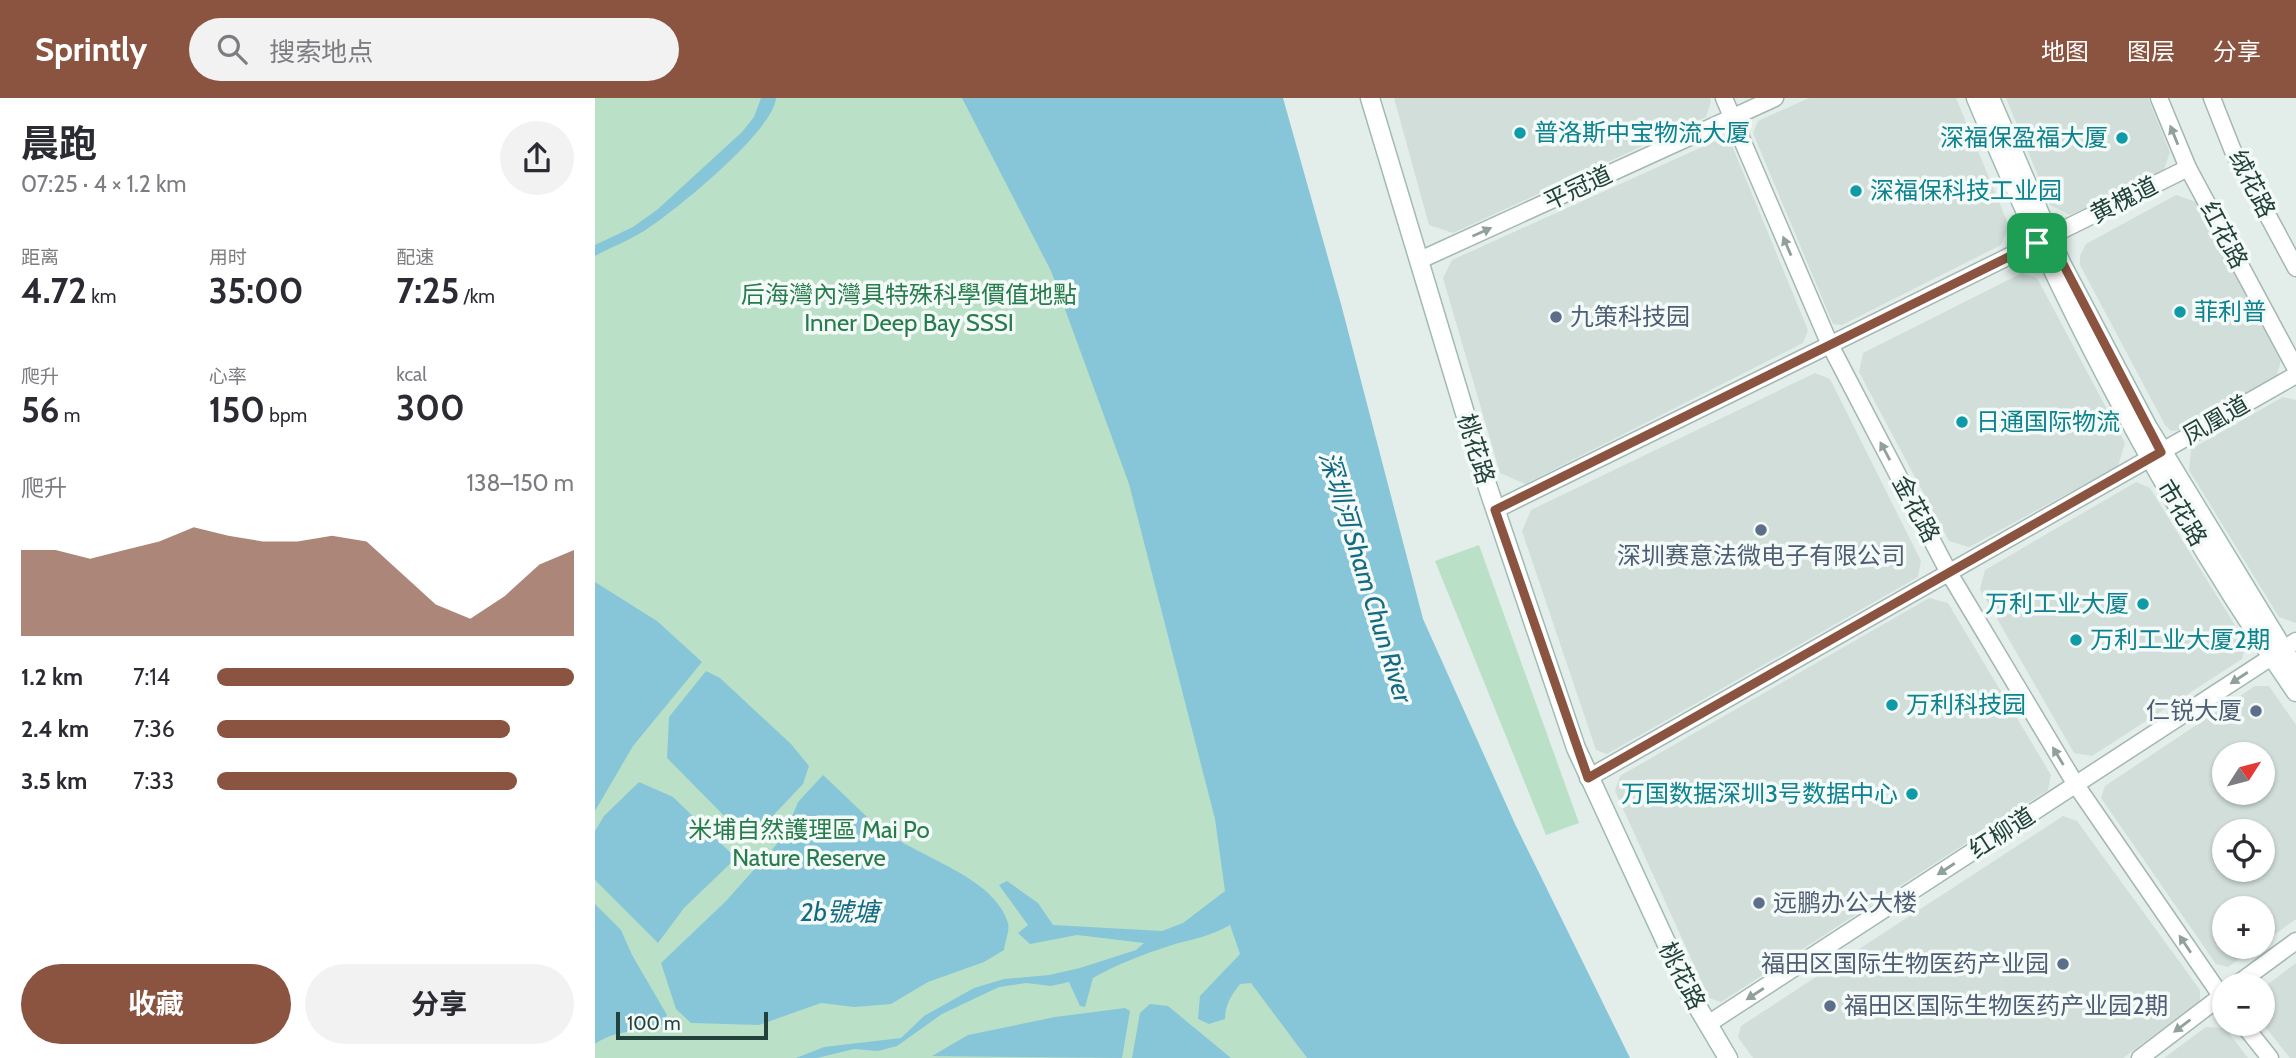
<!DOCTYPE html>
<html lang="zh">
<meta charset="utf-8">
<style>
body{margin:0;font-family:Cabin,"Noto Sans SC",sans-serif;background:#f2f2f3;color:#2b2b33;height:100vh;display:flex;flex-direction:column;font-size:26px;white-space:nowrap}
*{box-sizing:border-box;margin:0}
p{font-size:23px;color:#7c7c81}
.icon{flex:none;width:38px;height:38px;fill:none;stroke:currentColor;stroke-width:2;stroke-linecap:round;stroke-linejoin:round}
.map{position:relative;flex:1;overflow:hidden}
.sheet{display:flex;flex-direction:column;background:#fff;width:595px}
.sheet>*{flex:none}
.needle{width:46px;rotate:54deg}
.fabs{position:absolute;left:1617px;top:644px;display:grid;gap:14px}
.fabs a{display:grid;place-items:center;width:63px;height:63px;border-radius:50%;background:#fff;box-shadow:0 2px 5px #0004;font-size:35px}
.scale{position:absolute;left:21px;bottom:18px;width:152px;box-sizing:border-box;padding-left:7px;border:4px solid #21413a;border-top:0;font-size:19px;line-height:24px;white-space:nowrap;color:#21413a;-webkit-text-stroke:5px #f4faf7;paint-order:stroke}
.pin{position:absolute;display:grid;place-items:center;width:60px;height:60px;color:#fff;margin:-30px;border-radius:14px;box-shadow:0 4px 10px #0006}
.round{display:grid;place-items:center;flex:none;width:74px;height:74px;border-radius:37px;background:#f2f2f3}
.head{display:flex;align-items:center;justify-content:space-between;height:119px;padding:0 21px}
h1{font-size:38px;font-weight:700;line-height:52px}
.figures{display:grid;grid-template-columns:repeat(3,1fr);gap:10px;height:119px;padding:7px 21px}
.figures div{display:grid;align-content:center}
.figures b{font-size:35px;font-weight:700}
.figures small{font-size:19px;font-weight:400}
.figures p{font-size:19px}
.chart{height:196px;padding:14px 21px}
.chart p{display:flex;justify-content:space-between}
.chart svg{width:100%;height:126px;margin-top:7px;fill:#8a5441;opacity:.7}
.primary-button{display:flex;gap:14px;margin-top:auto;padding:14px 21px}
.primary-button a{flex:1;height:80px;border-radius:42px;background:#8a5441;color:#fff;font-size:28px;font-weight:700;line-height:80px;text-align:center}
.primary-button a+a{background:#f2f2f3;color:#2b2b33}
ul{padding:0 21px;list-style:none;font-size:23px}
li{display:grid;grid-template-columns:112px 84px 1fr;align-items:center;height:52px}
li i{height:18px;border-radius:9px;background:#8a5441}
header{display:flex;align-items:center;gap:42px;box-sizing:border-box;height:98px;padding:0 35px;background:#8a5441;color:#fff}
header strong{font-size:33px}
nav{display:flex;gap:38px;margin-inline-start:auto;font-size:24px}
.search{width:490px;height:63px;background:#f2f2f3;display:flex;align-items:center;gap:18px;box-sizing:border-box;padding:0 24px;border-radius:38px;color:#7c7c81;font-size:26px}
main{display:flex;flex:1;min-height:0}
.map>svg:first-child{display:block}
</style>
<header>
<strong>Sprintly</strong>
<div class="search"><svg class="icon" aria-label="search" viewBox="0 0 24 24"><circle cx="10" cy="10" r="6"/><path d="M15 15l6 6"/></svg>搜索地点</div>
<nav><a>地图</a><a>图层</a><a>分享</a></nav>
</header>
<main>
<section class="sheet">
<div class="head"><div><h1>晨跑</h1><p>07:25 · 4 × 1.2 km</p></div><a class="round"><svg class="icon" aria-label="share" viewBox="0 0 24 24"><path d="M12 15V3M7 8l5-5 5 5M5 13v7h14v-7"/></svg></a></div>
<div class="figures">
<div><p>距离</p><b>4.72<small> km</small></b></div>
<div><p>用时</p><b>35:00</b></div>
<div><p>配速</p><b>7:25<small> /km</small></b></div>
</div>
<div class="figures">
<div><p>爬升</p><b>56<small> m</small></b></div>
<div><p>心率</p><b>150<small> bpm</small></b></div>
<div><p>kcal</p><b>300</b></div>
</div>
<div class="chart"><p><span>爬升</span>138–150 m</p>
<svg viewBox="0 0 160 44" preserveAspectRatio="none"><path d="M0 44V14L10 14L20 17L30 14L40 11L50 6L60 9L70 11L80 11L90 9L100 11L110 22L120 33L130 38L140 30L150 19L160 14V44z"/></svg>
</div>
<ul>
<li><b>1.2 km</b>7:14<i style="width:100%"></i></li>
<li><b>2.4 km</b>7:36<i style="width:82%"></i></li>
<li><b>3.5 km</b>7:33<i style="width:84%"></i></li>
</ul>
<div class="primary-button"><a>收藏</a><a>分享</a></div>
</section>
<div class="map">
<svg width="1701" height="960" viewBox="0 0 1701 960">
<rect width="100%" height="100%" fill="#e3eeea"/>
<g fill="#d1ded9" fill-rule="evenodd">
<path d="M 799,0 L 1115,0 L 1116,4 L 1111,19 L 858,135 L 834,127 Z"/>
<path d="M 1214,0 L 1361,0 L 1414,128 L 1406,147 L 1247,227 L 1238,226 L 1158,35 L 1163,23 Z"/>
<path d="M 1411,0 L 1553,0 L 1575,54 L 1568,74 L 1475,117 L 1455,107 Z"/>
<path d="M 1127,40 L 1136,45 L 1213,232 L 1208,245 L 930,386 L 905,375 L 848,180 L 857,162 Z"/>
<path d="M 1581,97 L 1601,104 L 1686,262 L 1682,278 L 1584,332 L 1576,333 L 1570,327 L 1485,167 L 1485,158 L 1491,146 Z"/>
<path d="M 1427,175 L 1442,180 L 1530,345 L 1523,368 L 1374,449 L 1354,443 L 1264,274 L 1268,255 Z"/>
<path d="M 1220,275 L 1235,281 L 1326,463 L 1323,479 L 1012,656 L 1001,652 L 927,433 L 936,412 Z"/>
<path d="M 1688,299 L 1701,302 L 1701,525 L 1684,519 L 1594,372 L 1596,351 Z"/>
<path d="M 1541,384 L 1555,390 L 1651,545 L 1647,561 L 1497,658 L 1479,655 L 1385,491 L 1390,472 Z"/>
<path d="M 1334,500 L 1353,505 L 1456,677 L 1453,692 L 1126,904 L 1114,900 L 1020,693 L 1025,678 Z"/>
<path d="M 1660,588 L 1674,588 L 1701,627 L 1701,821 L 1668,845 L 1668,810 L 1629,810 L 1629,849 L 1662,849 L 1633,869 L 1621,866 L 1506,700 L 1510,688 ZM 1629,656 L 1668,656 L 1668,695 L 1629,695 ZM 1629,733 L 1668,733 L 1668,772 L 1629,772 Z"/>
<path d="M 1468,718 L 1482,723 L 1605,892 L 1605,903 L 1528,960 L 1158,960 L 1143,939 L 1146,928 Z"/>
<path d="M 1701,865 L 1701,960 L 1695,960 L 1668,926 L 1668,890 Z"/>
<path d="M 1611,929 L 1630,930 L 1653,960 L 1569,960 Z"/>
</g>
<g fill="#bae1c7">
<path d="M 0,0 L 445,0 L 706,951 L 712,960 L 0,960 Z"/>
<path d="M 884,447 L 984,725 L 951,737 L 840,463 Z"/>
</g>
<g fill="#87c6d8">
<path d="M 166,0 L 181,0 C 178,34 79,114 49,133 C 33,143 16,149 0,158 L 0,147 L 38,129 L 63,111 L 147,34 L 159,19 Z"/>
<path d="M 367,0 L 688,0 L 746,206 L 828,521 L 920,726 L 1035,960 L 712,960 L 656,885 L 645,886 C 636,898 630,907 630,921 L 614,926 L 603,921 L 605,898 L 645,856 L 635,827 C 615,839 596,841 574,848 C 549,856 520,867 498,880 L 490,909 L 485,908 L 474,884 L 456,888 L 431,885 L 404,889 L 347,916 L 302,948 L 283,953 L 259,951 L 222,960 L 201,960 L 229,949 L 306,940 L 329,918 L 379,890 L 409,881 L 454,877 L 485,870 L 541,852 L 549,845 L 482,837 L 435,846 L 423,835 L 433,827 L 404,787 L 412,783 L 443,805 L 458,827 L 567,833 L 588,825 L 630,793 L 620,721 L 534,386 L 456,173 Z"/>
<path d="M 0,484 L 62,523 L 107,564 L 38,648 L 0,713 Z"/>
<path d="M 111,573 L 125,580 L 196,646 L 214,668 L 208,686 L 154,743 L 72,660 L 74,619 Z"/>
<path d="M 228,677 C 248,695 267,716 288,732 C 323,759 400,779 413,825 C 415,832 410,844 409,852 L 389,864 L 333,884 L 296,906 L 259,909 L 226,905 L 164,927 L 96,925 L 81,911 L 66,865 L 131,803 L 189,738 L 203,704 Z"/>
<path d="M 44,684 L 78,699 L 141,760 L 89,810 L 63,845 L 0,782 L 0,733 L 9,718 Z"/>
<path d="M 0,806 L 26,832 L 37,857 L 72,917 L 67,927 C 44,934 19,932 0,946 Z"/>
<path d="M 555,906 L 573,908 L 636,960 L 537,960 L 545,915 Z"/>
<path d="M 530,910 L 535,913 L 527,960 L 337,958 L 373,937 L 460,919 Z"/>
</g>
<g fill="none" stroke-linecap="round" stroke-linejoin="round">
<defs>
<g id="tertiary">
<path d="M 1129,0 L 1235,247 L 1354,475 L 1481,687 L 1629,902"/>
<path d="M 1564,0 L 1593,70 L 1701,271"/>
<path d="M 1617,0 L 1638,53 L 1701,170"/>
<path d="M 825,162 L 1180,0"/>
<path d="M 900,412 L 1593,70"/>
<path d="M 993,680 L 1701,277"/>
<path d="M 1641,887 L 1701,843"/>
<path d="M 1113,926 L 1701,543"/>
<path d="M 1648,926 L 1675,960"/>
<path d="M 1545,960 L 1629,896"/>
</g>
<g id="secondary">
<path d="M 775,0 L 888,375 L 981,650 L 1095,896 L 1133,960"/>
<path d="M 1381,0 C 1468,208 1572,408 1701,594"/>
<path d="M 1395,0 L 1466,165 L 1552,328 L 1701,572"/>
</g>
</defs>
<use href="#tertiary" stroke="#a5b7b2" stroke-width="19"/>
<use href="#secondary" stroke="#a0bbb3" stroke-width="21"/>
<use href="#tertiary" stroke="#fff" stroke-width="16"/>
<use href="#secondary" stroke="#fff" stroke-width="18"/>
</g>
<defs><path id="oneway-solid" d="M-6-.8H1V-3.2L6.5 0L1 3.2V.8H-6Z" transform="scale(1.75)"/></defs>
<g fill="#90a09c">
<use href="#oneway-solid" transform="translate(1579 37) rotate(-112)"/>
<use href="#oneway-solid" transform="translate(887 134) rotate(-24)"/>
<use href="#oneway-solid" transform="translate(1192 148) rotate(-113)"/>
<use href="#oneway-solid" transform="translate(1290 353) rotate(-118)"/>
<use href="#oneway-solid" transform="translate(1644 580) rotate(147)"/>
<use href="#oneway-solid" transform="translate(1463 658) rotate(-121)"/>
<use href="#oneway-solid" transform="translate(1351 771) rotate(147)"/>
<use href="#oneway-solid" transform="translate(1590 846) rotate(-124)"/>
<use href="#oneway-solid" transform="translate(1160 896) rotate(147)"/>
<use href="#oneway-solid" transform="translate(1587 928) rotate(143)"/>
</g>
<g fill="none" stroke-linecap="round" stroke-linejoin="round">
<defs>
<path id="route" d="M 1454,139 L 1566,354 L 993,680 L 900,412 Z"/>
</defs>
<use href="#route" stroke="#fff" stroke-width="14"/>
<use href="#route" stroke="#8a5441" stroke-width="9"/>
</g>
<g fill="#0f9aa8" stroke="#f4faf7" stroke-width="2.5">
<circle cx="925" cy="35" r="7"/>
<circle cx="1527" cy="40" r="7"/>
<circle cx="1261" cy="93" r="7"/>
<circle cx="1585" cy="214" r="7"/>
<circle cx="1367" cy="324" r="7"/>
<circle cx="1548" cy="506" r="7"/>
<circle cx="1481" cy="542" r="7"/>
<circle cx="1297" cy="607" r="7"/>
<circle cx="1317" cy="696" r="7"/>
</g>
<g fill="#5c6f8a" stroke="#f4faf7" stroke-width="2.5">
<circle cx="961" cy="219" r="7"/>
<circle cx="1166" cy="432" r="7"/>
<circle cx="1661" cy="613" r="7"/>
<circle cx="1164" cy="805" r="7"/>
<circle cx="1468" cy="866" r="7"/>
<circle cx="1235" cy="908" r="7"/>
</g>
<g text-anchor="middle" stroke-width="7" stroke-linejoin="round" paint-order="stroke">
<g font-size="24" fill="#0d838f" stroke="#f4faf7" text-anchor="start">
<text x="939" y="43">普洛斯中宝物流大厦</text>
<text x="1513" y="48" text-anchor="end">深福保盈福大厦</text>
<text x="1275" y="101">深福保科技工业园</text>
<text x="1599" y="222">菲利普</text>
<text x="1381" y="332">日通国际物流</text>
<text x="1534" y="514" text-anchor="end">万利工业大厦</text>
<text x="1495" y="550">万利工业大厦2期</text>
<text x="1311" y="615">万利科技园</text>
<text x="1303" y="704" text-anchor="end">万国数据深圳3号数据中心</text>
</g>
<g font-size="24" fill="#21413a" stroke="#f4faf7">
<text transform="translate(1657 86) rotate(63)" y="8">绒花路</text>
<text transform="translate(983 90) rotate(-25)" y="8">平冠道</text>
<text transform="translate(1529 102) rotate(-27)" y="8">黄槐道</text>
<text transform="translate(1629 137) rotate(62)" y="8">红花路</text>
<text transform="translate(1621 322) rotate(-30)" y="8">凤凰道</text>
<text transform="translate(881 351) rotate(73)" y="8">桃花路</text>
<text transform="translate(1321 411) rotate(62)" y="8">金花路</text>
<text transform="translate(1587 415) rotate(59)" y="8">市花路</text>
<text transform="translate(1407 735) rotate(-33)" y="8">红柳道</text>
<text transform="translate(1087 878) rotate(63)" y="8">桃花路</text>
</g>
<g font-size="24" fill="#277c4d" stroke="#f4faf7">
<text x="314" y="205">后海灣內灣具特殊科學價值地點<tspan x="314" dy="28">Inner Deep Bay SSSI</tspan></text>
<text x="214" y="740">米埔自然護理區 Mai Po<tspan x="214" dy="28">Nature Reserve</tspan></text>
</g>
<g font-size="24" fill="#4e5e75" stroke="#f4faf7" text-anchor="start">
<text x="975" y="227">九策科技园</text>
<text x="1166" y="466" text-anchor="middle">深圳赛意法微电子有限公司</text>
<text x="1647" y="621" text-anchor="end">仁锐大厦</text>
<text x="1178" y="813">远鹏办公大楼</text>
<text x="1454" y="874" text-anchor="end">福田区国际生物医药产业园</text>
<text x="1249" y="916">福田区国际生物医药产业园2期</text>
</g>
<g font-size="26" font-style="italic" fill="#156a83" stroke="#f4faf7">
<text transform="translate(771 479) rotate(73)" y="9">深圳河 Sham Chun River</text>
<text x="245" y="823">2b號塘</text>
</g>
</g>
</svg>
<div class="fabs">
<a><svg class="needle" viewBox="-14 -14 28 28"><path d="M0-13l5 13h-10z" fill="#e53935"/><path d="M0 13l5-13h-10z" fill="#7c7c81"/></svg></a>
<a><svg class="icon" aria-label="locate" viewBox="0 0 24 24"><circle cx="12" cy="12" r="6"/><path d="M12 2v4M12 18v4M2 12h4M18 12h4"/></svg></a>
<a>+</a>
<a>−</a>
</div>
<div class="scale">100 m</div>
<div class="pin" style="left:1442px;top:145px;background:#1e9e55"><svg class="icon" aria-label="arrive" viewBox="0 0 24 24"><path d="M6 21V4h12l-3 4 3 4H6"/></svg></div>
</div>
</main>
